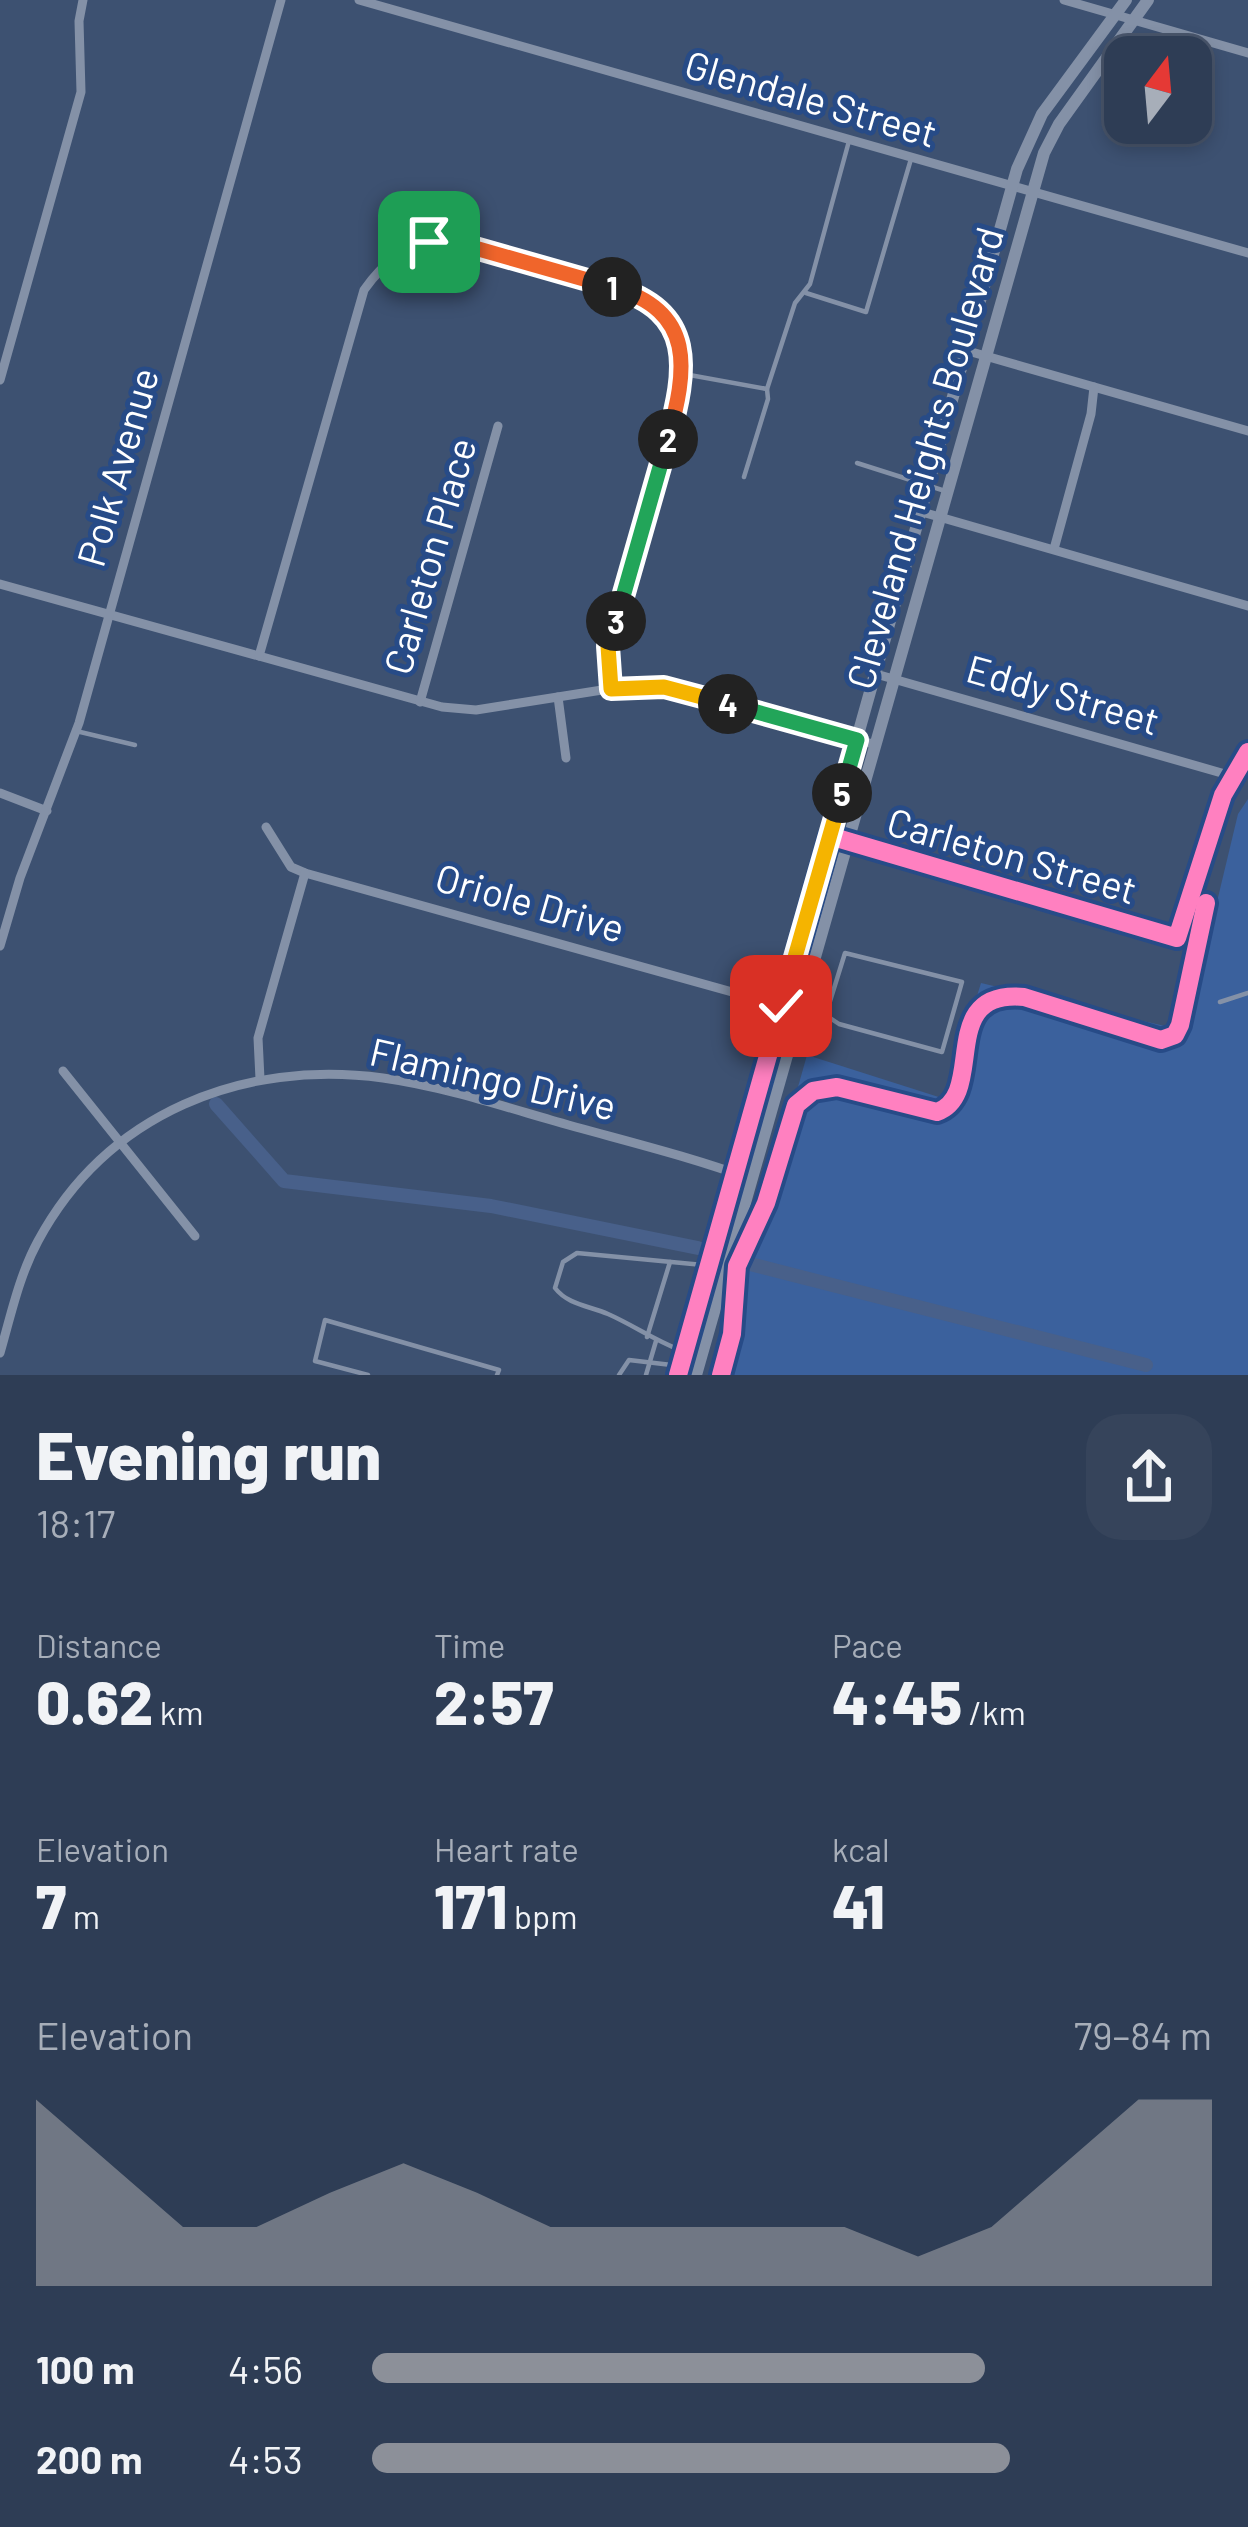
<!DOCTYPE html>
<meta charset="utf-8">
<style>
body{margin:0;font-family:Barlow,sans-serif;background:#36445b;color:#f1f3f6;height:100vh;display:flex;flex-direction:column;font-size:45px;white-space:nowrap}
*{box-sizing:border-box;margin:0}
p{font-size:39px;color:#a7aeb9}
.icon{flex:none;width:66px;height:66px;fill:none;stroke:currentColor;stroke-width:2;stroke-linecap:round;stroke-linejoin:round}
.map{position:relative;height:1375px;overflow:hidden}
.side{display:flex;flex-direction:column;background:#2e3d55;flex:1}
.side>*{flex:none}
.needle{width:78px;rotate:16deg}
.fabs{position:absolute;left:1104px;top:36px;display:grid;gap:24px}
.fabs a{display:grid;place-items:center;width:108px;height:108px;border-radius:24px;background:#2e3d55;box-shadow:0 6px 18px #0003,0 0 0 3px #49566c;font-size:60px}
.pin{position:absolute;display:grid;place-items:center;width:102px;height:102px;color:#fff;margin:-51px;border-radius:24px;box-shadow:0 6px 18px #0006}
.km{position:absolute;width:60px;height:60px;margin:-30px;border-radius:50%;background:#222;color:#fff;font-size:33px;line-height:60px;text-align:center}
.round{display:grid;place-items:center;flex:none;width:126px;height:126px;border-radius:36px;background:#36445b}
.headline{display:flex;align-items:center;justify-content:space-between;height:204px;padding:0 36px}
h1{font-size:66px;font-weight:800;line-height:90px}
.metrics{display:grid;grid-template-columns:repeat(3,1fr);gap:18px;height:204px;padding:12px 36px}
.metrics div{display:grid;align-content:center}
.metrics b{font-size:60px;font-weight:800}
.metrics small{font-size:33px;font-weight:400}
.metrics p{font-size:33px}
.chart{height:336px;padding:24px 36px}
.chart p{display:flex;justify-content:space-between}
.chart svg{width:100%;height:216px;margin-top:12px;fill:#8c9099;opacity:.7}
ul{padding:0 36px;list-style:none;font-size:39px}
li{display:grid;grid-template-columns:192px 144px 1fr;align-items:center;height:90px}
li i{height:30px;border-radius:15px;background:#8c9099}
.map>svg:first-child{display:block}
</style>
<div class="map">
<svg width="1248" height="1375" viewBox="0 0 1248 1375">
<rect width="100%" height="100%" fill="#3d5171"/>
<path fill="#3b619d" d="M 1248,799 L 1248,1375 L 710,1375 L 737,1267 L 747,1268 L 807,1055 L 945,1099 L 981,983 L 1186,1031 L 1238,814 Z"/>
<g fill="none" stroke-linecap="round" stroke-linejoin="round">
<g stroke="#48608a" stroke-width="14">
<path d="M 216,1104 L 284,1181 L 491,1206 L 698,1248"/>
<path d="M 750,1264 L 1146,1365"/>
</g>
<g stroke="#8491a7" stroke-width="4.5">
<path d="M 806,293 L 866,312 L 911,159"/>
<path d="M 684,374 L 767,389 L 795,303 L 810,284 L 849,141"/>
<path d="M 857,463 L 942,490"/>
<path d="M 744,477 L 768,399 L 767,389"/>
<path d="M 76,731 L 135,745"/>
<path d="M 806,1002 L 839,1024 L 942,1052 L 962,982 L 845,953 L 826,1014"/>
<path d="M 1220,1002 L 1248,993"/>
<path d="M 647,1337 L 670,1262"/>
<path d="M 680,1350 C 654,1340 633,1325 608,1314 C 590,1306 568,1305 555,1288 L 563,1262 L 577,1253 L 703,1265"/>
<path d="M 368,1375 L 315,1361 L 325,1320 L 499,1370 L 497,1375"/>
<path d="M 619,1375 L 629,1360 L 680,1366"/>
<path d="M 646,1375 L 656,1341"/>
</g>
<g stroke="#8491a7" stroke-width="9">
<path d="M 359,0 L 1248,253"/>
<path d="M 1064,0 L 1248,53"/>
<path d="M 968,351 L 1248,431"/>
<path d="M 0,380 L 81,92 L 79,21 L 83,0"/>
<path d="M 922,512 L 1248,606"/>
<path d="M 1054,549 L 1091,414 L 1094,387"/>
<path d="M 0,584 L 442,707 L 476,710 L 621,687 L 664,687 L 873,744"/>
<path d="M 259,656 L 364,290 C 386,259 409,242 447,242 L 642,297 C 671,322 687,349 682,388 L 608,646 L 611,689"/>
<path d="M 876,674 L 1232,776"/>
<path d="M 558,697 L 566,758"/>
<path d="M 420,702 L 498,426"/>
<path d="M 0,793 L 47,811"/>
<path d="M 266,827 L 291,867 L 305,873 L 797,1010"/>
<path d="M 830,836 L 1177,938 L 1223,795 L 1248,752"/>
<path d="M 0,946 L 20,878 L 79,723 L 281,0"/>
<path d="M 63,1071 L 195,1236"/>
<path d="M 260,1079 L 258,1038 L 305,873"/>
<path d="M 0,1353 C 11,1315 19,1276 38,1241 C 107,1113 243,1059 383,1078 C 440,1086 496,1104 551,1120 C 617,1139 686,1155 751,1179"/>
</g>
<g stroke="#8491a7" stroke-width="12">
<path d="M 678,1375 L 1017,169 L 1042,114 L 1126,0"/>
<path d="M 696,1375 L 1044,153 L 1059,124 L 1148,0"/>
</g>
<defs>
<g id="cycleway">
<path d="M 678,1375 L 830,836 L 1177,938 L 1223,795 L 1248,752"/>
<path d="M 721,1375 L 732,1334 L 737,1266 L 766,1203 L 796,1105 L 813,1091 L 837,1087 L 937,1112 C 988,1094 935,989 1024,997 L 1161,1040 L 1175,1035 L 1180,1025 L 1206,903"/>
</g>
</defs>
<use href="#cycleway" stroke="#274b87" stroke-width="26"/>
<use href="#cycleway" stroke="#ff80c0" stroke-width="18"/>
</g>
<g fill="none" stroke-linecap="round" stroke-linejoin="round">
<defs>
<path id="split-1" d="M 429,242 L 461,244 L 612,287"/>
<path id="split-2" d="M 612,287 C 697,311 687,370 668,439"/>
<path id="split-3" d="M 616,621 L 668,439"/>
<path id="split-4" d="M 616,621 L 608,646 L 611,689 L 664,687 L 728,704"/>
<path id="split-5" d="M 728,704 L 857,740 L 842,793"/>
<path id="split-6" d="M 781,1006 L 842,793"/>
</defs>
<use href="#split-1" stroke="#fff" stroke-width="24"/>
<use href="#split-2" stroke="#fff" stroke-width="24"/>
<use href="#split-3" stroke="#fff" stroke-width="24"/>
<use href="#split-4" stroke="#fff" stroke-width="24"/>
<use href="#split-5" stroke="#fff" stroke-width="24"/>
<use href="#split-6" stroke="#fff" stroke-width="24"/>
<use href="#split-1" stroke="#f0652b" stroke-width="15"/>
<use href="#split-2" stroke="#f0652b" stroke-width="15"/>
<use href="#split-3" stroke="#22a559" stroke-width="15"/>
<use href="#split-4" stroke="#f5b400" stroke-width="15"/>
<use href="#split-5" stroke="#22a559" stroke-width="15"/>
<use href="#split-6" stroke="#f5b400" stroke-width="15"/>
</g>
<g text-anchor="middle" stroke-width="10" stroke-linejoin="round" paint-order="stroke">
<g font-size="39" fill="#fff" stroke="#274b87">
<text transform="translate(811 99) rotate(16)" y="14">Glendale Street</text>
<text transform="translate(925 458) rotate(-74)" y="14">Cleveland Heights Boulevard</text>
<text transform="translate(118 467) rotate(-74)" y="14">Polk Avenue</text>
<text transform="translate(430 556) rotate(-74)" y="14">Carleton Place</text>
<text transform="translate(1063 695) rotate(16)" y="14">Eddy Street</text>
<text transform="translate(1012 856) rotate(16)" y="14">Carleton Street</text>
<text transform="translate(530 903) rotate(16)" y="14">Oriole Drive</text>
<text transform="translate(493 1079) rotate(13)" y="14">Flamingo Drive</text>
</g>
</g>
</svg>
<div class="fabs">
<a><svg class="needle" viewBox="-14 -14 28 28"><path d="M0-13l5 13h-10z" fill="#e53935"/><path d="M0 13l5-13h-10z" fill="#a7aeb9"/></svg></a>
</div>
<div class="pin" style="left:429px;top:242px;background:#1e9e55"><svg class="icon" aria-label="arrive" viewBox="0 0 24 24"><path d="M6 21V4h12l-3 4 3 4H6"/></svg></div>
<div class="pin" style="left:781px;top:1006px;background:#d93025"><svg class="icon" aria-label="check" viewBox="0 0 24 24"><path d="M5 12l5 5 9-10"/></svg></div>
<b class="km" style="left:612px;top:287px">1</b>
<b class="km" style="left:668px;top:439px">2</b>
<b class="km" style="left:616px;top:621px">3</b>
<b class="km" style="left:728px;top:704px">4</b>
<b class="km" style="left:842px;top:793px">5</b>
</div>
<section class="side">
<div class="headline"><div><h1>Evening run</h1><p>18:17</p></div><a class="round"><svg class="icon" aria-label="share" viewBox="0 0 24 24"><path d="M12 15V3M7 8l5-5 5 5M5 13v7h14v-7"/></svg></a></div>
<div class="metrics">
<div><p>Distance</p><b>0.62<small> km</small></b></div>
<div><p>Time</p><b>2:57</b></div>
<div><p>Pace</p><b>4:45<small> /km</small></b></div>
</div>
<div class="metrics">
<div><p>Elevation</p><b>7<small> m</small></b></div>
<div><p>Heart rate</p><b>171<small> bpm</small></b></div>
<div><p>kcal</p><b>41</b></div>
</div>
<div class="chart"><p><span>Elevation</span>79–84 m</p>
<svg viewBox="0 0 160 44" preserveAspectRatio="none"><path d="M0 44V6L10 19L20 32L30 32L40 25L50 19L60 25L70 32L80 32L90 32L100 32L110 32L120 38L130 32L140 19L150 6L160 6V44z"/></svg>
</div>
<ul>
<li><b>100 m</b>4:56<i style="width:73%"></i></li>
<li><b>200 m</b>4:53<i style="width:76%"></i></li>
</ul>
</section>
